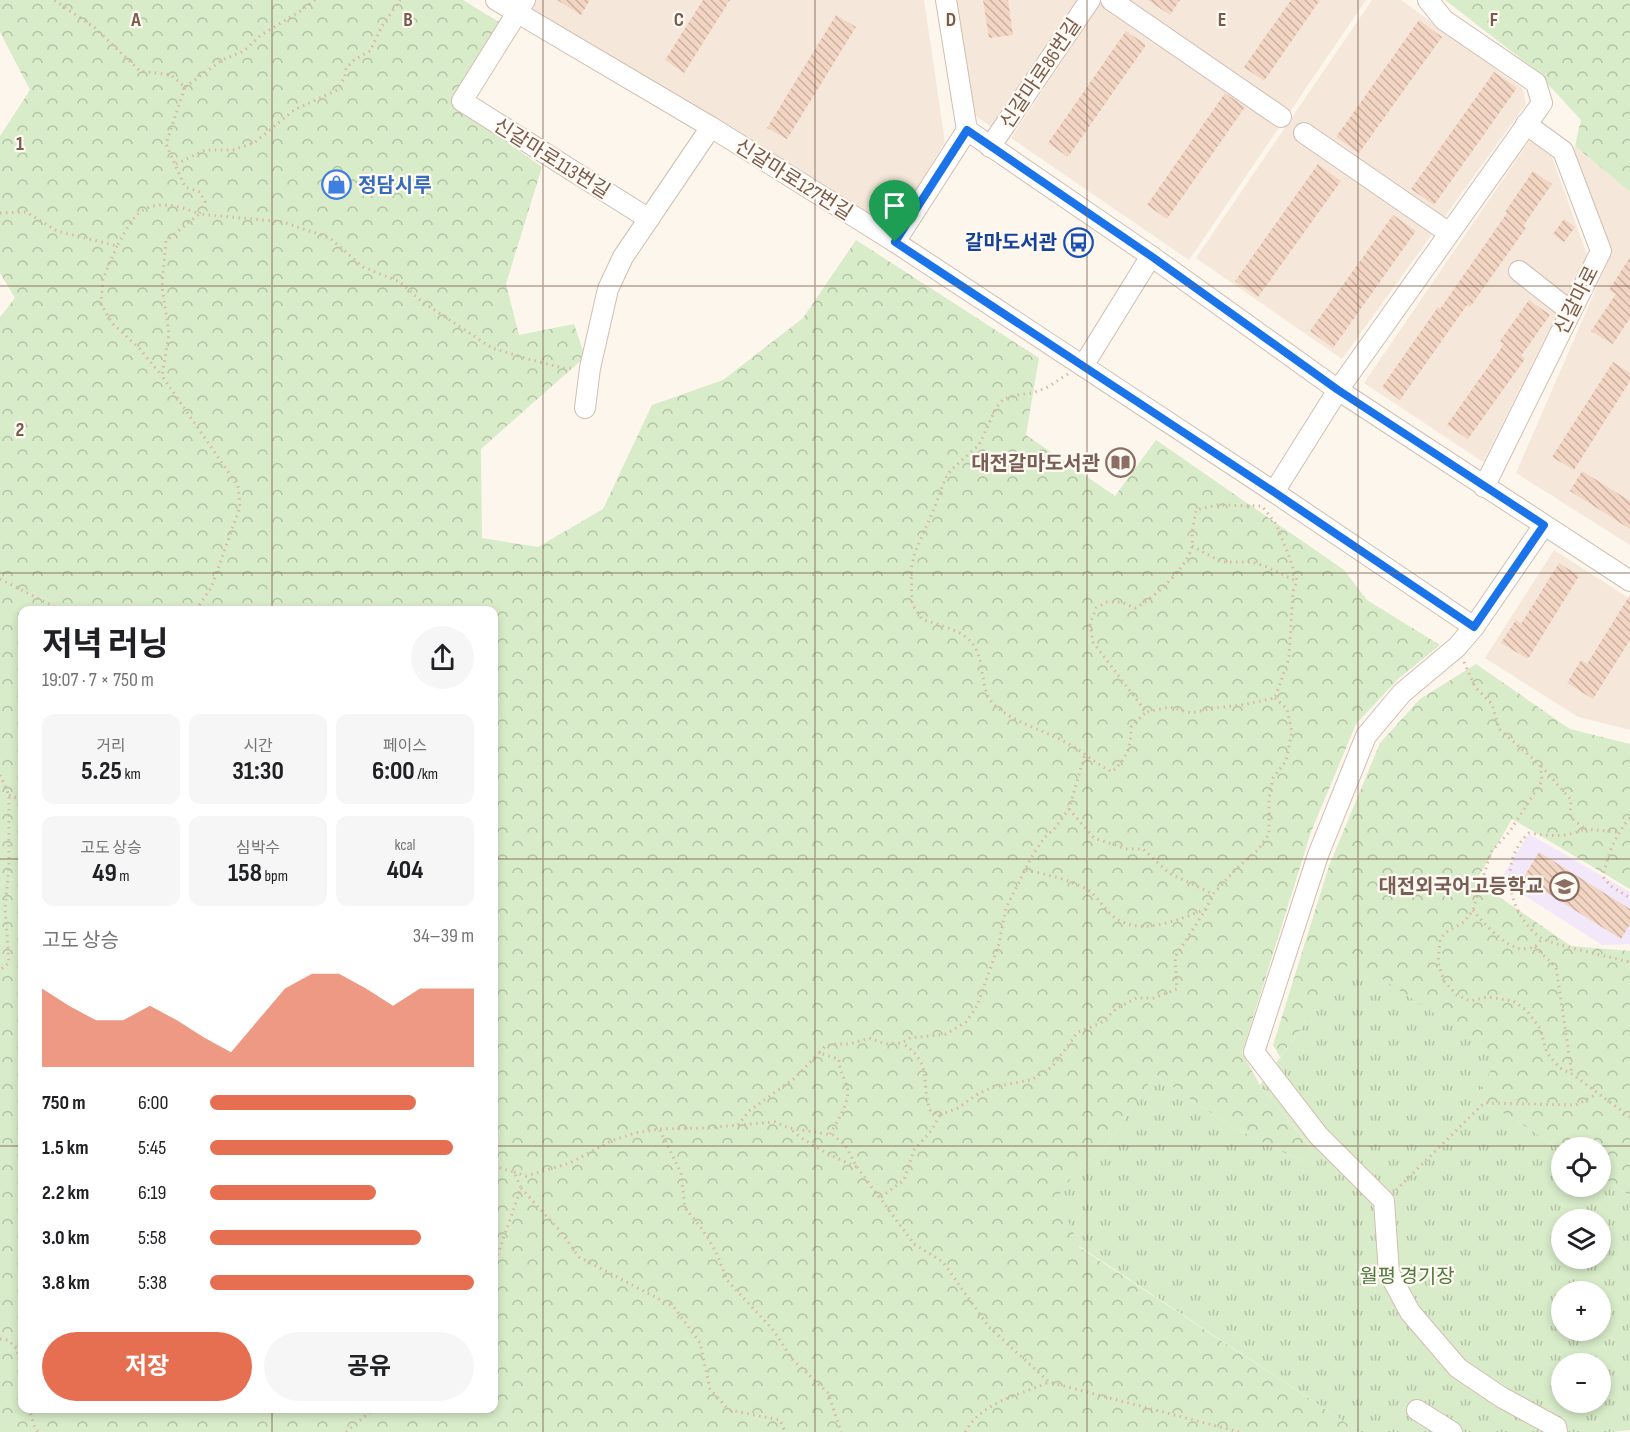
<!DOCTYPE html>
<html lang="ko">
<meta charset="utf-8">
<style>
body{margin:0;font-family:"Sofia Sans Condensed","Noto Sans KR",sans-serif;background:#f6f6f6;color:#202124;height:100vh;display:flex;flex-direction:column;font-size:22px;white-space:nowrap}
*{box-sizing:border-box;margin:0}
p{font-size:20px;color:#757577}
.icon{flex:none;width:33px;height:33px;fill:none;stroke:currentColor;stroke-width:2;stroke-linecap:round;stroke-linejoin:round}
.map{position:relative;flex:1;overflow:hidden}
.sheet{position:absolute;left:18px;top:606px;width:480px;height:807px;display:flex;flex-direction:column;background:#fff;border-radius:12px;box-shadow:0 3px 9px #0003}
.sheet>*{flex:none}
.fabs{position:absolute;left:1551px;top:1137px;display:grid;gap:12px}
.fabs a{display:grid;place-items:center;width:60px;height:60px;border-radius:50%;background:#fff;box-shadow:0 3px 9px #0003;font-size:30px}
.pin{position:absolute;display:grid;place-items:center;width:51px;height:51px;color:#fff;margin:-62px -26px;border-radius:50% 50% 50% 0;rotate:-45deg;box-shadow:0 0 6px #0007}
.pin .icon{rotate:45deg}
.round{display:grid;place-items:center;flex:none;width:63px;height:63px;border-radius:32px;background:#f6f6f6}
.head{display:flex;align-items:center;justify-content:space-between;height:102px;padding:0 24px}
h1{font-size:33px;font-weight:700;line-height:45px}
.figures{display:grid;grid-template-columns:repeat(3,1fr);gap:9px;height:102px;padding:6px 24px}
.figures div{display:grid;align-content:center;border-radius:12px;background:#f6f6f6;text-align:center}
.figures b{font-size:26px;font-weight:700}
.figures small{font-size:16px;font-weight:400}
.figures p{font-size:16px}
.chart{height:168px;padding:12px 24px}
.chart p{display:flex;justify-content:space-between}
.chart svg{width:100%;height:108px;margin-top:6px;fill:#e76f51;opacity:.7}
.cta{display:flex;gap:12px;margin-top:auto;padding:12px 24px}
.cta a{flex:1;height:69px;border-radius:36px;background:#e76f51;color:#fff;font-size:24px;font-weight:700;line-height:69px;text-align:center}
.cta a+a{background:#f6f6f6;color:#202124}
ul{padding:0 24px;list-style:none;font-size:20px}
li{display:grid;grid-template-columns:96px 72px 1fr;align-items:center;height:45px}
li i{height:15px;border-radius:8px;background:#e76f51}
.map>svg:first-child{display:block}
</style>
<div class="map">
<svg width="1630" height="1432" viewBox="0 0 1630 1432">
<defs>
<pattern id="forest-crowns" width="20" height="18" patternUnits="userSpaceOnUse" patternTransform="scale(1.5)"><rect width="20" height="18" fill="#d8ecc9"/><path d="M2 6a3 3 0 1 1 6 0M12 15a3 3 0 1 1 6 0" fill="none" stroke="#b4c2a5"/></pattern>
<pattern id="park-tufts" width="24" height="20" patternUnits="userSpaceOnUse" patternTransform="scale(1.5)"><rect width="24" height="20" fill="#d8ecc9"/><path d="M3 7l-1-3M5 7V3M7 7l1-3M15 17l-1-3M17 17v-4M19 17l1-3" fill="none" stroke="#b4c2a5"/></pattern>
<pattern id="building-back-hatch" width="6" height="6" patternUnits="userSpaceOnUse" patternTransform="scale(1.5)"><rect width="6" height="6" fill="#f3d5c3"/><path d="M-1 5l2 2M0 0l6 6M5-1l2 2" fill="none" stroke="#cab0a1"/></pattern>
</defs>
<rect width="100%" height="100%" fill="#fdf6ec"/>
<g fill="#f5e8da">
<path d="M 518,0 L 924,0 L 945,142 L 891,230 Z"/>
<path d="M 956,0 L 1080,0 L 994,129 L 973,114 Z"/>
<path d="M 1103,0 L 1366,0 L 1189,260 L 1011,138 Z"/>
<path d="M 1372,0 L 1401,0 L 1523,89 L 1526,104 L 1342,359 L 1196,258 Z"/>
<path d="M 1530,140 L 1552,157 L 1587,255 L 1483,462 L 1364,383 Z"/>
<path d="M 1575,146 L 1630,192 L 1630,545 L 1516,473 L 1612,252 L 1573,152 Z"/>
<path d="M 1554,550 L 1630,599 L 1630,730 L 1578,717 L 1485,658 Z"/>
</g>
<path fill="#f3e8fa" d="M 1529,834 L 1630,892 L 1630,944 L 1602,945 L 1500,880 Z"/>
<g fill="url(#forest-crowns)" fill-rule="evenodd">
<path d="M 0,0 L 463,0 L 499,22 L 451,103 L 542,167 L 506,284 L 519,335 L 574,324 L 585,357 L 481,449 L 482,538 L 538,547 L 603,509 L 652,405 L 723,380 L 803,318 L 856,240 L 1039,358 L 1026,435 L 1115,496 L 1156,440 L 1344,570 L 1367,600 L 1440,645 L 1398,679 L 1356,724 L 1311,832 L 1242,1053 L 1260,1085 L 1311,1148 L 1301,1161 L 1230,1126 L 1155,1075 L 1105,1148 L 1080,1165 L 1079,1247 L 1360,1432 L 0,1432 L 0,317 L 15,298 L 0,273 L 0,136 L 30,90 L 0,32 ZM 22,610 L 494,610 L 494,1408 L 22,1408 Z"/>
<path d="M 1445,0 L 1630,0 L 1630,192 L 1575,146 L 1581,120 L 1533,68 Z"/>
<path d="M 1476,664 L 1570,729 L 1630,744 L 1630,889 L 1512,819 L 1476,881 L 1571,946 L 1630,951 L 1630,1196 L 1601,1176 L 1600,1148 L 1562,1148 L 1561,1150 L 1517,1121 L 1475,1098 L 1353,959 L 1280,1057 L 1273,1045 L 1329,866 L 1380,743 L 1420,699 Z"/>
</g>
<path fill="url(#park-tufts)" fill-rule="evenodd" d="M 1352,959 L 1499,1056 L 1475,1098 L 1517,1121 L 1561,1150 L 1562,1186 L 1600,1186 L 1601,1176 L 1630,1196 L 1630,1430 L 1611,1432 L 1360,1432 L 1079,1246 L 1058,1197 L 1080,1165 L 1105,1148 L 1155,1075 L 1230,1126 L 1301,1161 L 1311,1147 L 1260,1085 ZM 1562,1220 L 1600,1220 L 1600,1258 L 1562,1258 ZM 1562,1292 L 1600,1292 L 1600,1330 L 1562,1330 ZM 1562,1364 L 1600,1364 L 1600,1402 L 1562,1402 Z"/>
<g fill="url(#building-back-hatch)">
<path d="M 557,0 L 590,0 L 581,15 Z"/>
<path d="M 703,0 L 730,0 L 684,73 L 665,60 Z"/>
<path d="M 983,0 L 1008,0 L 1013,35 L 989,38 Z"/>
<path d="M 1148,0 L 1180,0 L 1170,15 Z"/>
<path d="M 1291,0 L 1320,0 L 1264,81 L 1244,67 Z"/>
<path d="M 836,15 L 856,27 L 787,139 L 767,128 Z"/>
<path d="M 1419,20 L 1442,37 L 1359,153 L 1336,137 Z"/>
<path d="M 1126,31 L 1146,45 L 1068,157 L 1048,143 Z"/>
<path d="M 1494,72 L 1517,88 L 1434,205 L 1411,189 Z"/>
<path d="M 1225,93 L 1245,107 L 1167,219 L 1147,205 Z"/>
<path d="M 1318,164 L 1341,181 L 1258,297 L 1235,281 Z"/>
<path d="M 1533,171 L 1552,184 L 1523,226 L 1526,228 L 1470,307 L 1467,305 L 1400,400 L 1382,387 L 1438,307 L 1440,309 L 1507,213 L 1505,212 Z"/>
<path d="M 1393,215 L 1416,231 L 1333,348 L 1310,331 Z"/>
<path d="M 1564,219 L 1575,227 L 1564,242 L 1553,234 Z"/>
<path d="M 1630,257 L 1630,318 L 1613,344 L 1591,331 L 1616,294 L 1609,290 Z"/>
<path d="M 1529,300 L 1550,315 L 1521,356 L 1525,359 L 1468,439 L 1447,425 L 1504,344 L 1500,341 Z"/>
<path d="M 1613,362 L 1630,373 L 1630,381 L 1574,470 L 1552,457 Z"/>
<path d="M 1582,471 L 1630,501 L 1630,529 L 1570,491 Z"/>
<path d="M 1559,563 L 1579,576 L 1528,659 L 1501,643 L 1516,620 L 1521,624 Z"/>
<path d="M 1630,595 L 1630,640 L 1593,699 L 1567,683 L 1581,660 L 1587,664 Z"/>
<path d="M 1539,852 L 1630,909 L 1630,924 L 1621,939 L 1523,878 Z"/>
</g>
<g fill="none" stroke-linecap="round" stroke-linejoin="round">
<defs>
<g id="minor">
<path d="M 496,0 L 711,127 L 895,242 L 1274,492 L 1474,627"/>
<path d="M 525,0 L 462,101 L 649,219"/>
<path d="M 946,0 L 967,130 L 1151,256 L 1338,390 L 1630,581"/>
<path d="M 1111,0 L 1281,117"/>
<path d="M 1304,133 L 1449,233"/>
<path d="M 990,147 L 1090,0"/>
<path d="M 895,242 L 967,130"/>
<path d="M 1519,271 L 1570,311"/>
<path d="M 1083,366 L 1151,256"/>
<path d="M 585,408 L 590,368 L 608,289 L 623,257 L 711,127"/>
<path d="M 1484,487 L 1601,251 L 1563,151 L 1526,124"/>
<path d="M 1274,492 L 1338,390 L 1542,103 L 1536,83 L 1444,20 L 1428,0"/>
<path d="M 1544,525 L 1474,627 L 1457,647 L 1402,693 L 1366,736 L 1318,855 L 1254,1052 L 1318,1135 L 1384,1201 L 1389,1273 L 1410,1312 L 1458,1368 L 1501,1397 L 1556,1427 L 1557,1432"/>
<path d="M 1417,1410 L 1452,1432"/>
</g>
</defs>
<use href="#minor" stroke="#d1beb0" stroke-width="22"/>
<g stroke="#d9b8a5" stroke-width="3" stroke-dasharray="1.5 4.5" stroke-linecap="butt">
<path d="M 185,87 L 222,60 L 244,51 L 261,35 L 299,12 L 315,0"/>
<path d="M 176,164 L 205,150 L 233,150 L 254,143 L 294,110 L 337,90 L 345,77 L 346,68 L 354,60 L 370,51 L 382,26 L 400,0"/>
<path d="M 0,213 L 26,212 L 57,231 L 117,246 C 123,236 130,221 139,213 C 156,199 180,206 199,214 L 205,202 L 200,192 L 185,187 L 166,144 L 185,87 L 171,75 L 140,71 L 95,28 L 54,0"/>
<path d="M 117,246 L 103,279 L 101,304 L 112,323 L 139,348 L 162,376"/>
<path d="M 1068,374 L 1046,388 L 1032,393 L 1017,395 L 1003,399 L 996,408 L 979,445 L 951,470 L 945,479 L 934,509 L 915,552 L 911,569 L 912,604 L 922,619 C 954,631 978,631 982,672 C 984,682 985,695 992,702 C 1008,721 1044,730 1065,742 C 1082,751 1095,763 1112,772 C 1127,758 1131,748 1131,727 L 1146,712 L 1093,642 L 1090,624 L 1096,608 L 1107,602 L 1121,602 L 1135,608 C 1154,598 1186,569 1192,547 C 1193,543 1192,537 1192,533 C 1193,525 1195,517 1196,510 L 1217,505 L 1262,506 L 1276,524 L 1289,556 L 1297,581 L 1293,591 L 1289,658 L 1275,698 L 1242,705 L 1213,708 L 1191,713 L 1170,707 L 1146,712"/>
<path d="M 1192,546 L 1222,562 L 1252,562 L 1267,567 L 1296,581"/>
<path d="M 0,579 L 61,610"/>
<path d="M 196,610 L 211,588 L 240,507 L 238,486 L 162,376 L 169,334 L 162,286 L 166,241 L 199,214 L 283,222 L 330,238 L 363,267 L 400,282 L 421,301 L 492,348 L 528,359 L 563,368 L 573,368"/>
<path d="M 1464,662 L 1475,687 L 1492,704 L 1499,729 L 1540,765 L 1542,781 L 1510,831 L 1491,852 L 1473,910 L 1464,922 L 1445,933 L 1440,940 L 1438,962 L 1444,981 L 1457,995 L 1470,1001 L 1488,997 L 1513,1001 L 1526,1010 L 1540,1028 L 1547,1053 L 1560,1068 L 1572,1074 L 1630,1117"/>
<path d="M 1541,766 L 1571,800 L 1570,817 L 1585,829 C 1565,838 1549,836 1529,833 C 1497,862 1508,914 1541,938 C 1548,943 1617,959 1630,962"/>
<path d="M 0,775 L 9,795 L 9,867 L 5,908 L 9,963 L 0,970"/>
<path d="M 9,795 L 22,800"/>
<path d="M 1069,809 L 1094,838 L 1127,849 L 1143,849 L 1169,873 L 1213,894"/>
<path d="M 1630,818 C 1615,835 1608,854 1603,877 L 1611,886 L 1630,898"/>
<path d="M 1585,829 L 1618,832"/>
<path d="M 1026,870 C 1045,874 1072,880 1088,890 C 1099,897 1105,912 1117,919 C 1143,936 1180,919 1206,909"/>
<path d="M 1473,910 C 1483,923 1504,946 1521,949 C 1525,949 1531,948 1535,947 L 1542,939"/>
<path d="M 1535,947 L 1556,967 L 1572,1074"/>
<path d="M 940,1115 L 958,1108 L 976,1095 L 993,1087 L 1031,1080 L 1052,1067 L 1078,1032 L 1101,1023 L 1117,1008 L 1137,998 L 1154,998 L 1177,989 L 1175,957 L 1206,909 L 1213,894 L 1237,868 L 1258,850 L 1269,834 L 1269,799 L 1273,778 L 1286,761 L 1292,732 L 1287,709 L 1275,698"/>
<path d="M 738,1125 L 749,1111 L 795,1078 L 819,1053"/>
<path d="M 660,1130 L 681,1173 L 685,1208 L 703,1230 L 716,1252 L 727,1280 L 774,1331 L 792,1359 L 828,1393 L 841,1432"/>
<path d="M 830,1134 C 837,1121 851,1102 847,1087 C 844,1077 839,1070 839,1059 L 819,1053 L 825,1046 L 838,1044 L 850,1044 L 869,1038 L 885,1044 L 902,1043 L 910,1038 L 946,1034 L 966,1022 L 977,1006 L 999,944 L 1006,908 L 1031,858 L 1044,838 L 1055,828 L 1069,809 L 1085,754"/>
<path d="M 494,1166 L 514,1172 L 521,1188 L 498,1254 L 494,1256"/>
<path d="M 857,1167 L 914,1244 L 943,1262 L 989,1327 L 1049,1382 L 1239,1432"/>
<path d="M 514,1172 L 526,1176 L 570,1163 L 611,1141 L 635,1133 L 659,1129 L 704,1128 L 775,1122 L 789,1128 L 833,1135 L 845,1145 L 857,1167 C 833,1157 809,1145 789,1128"/>
<path d="M 521,1188 L 561,1232 L 579,1257 L 674,1307 L 700,1343 L 710,1389 L 729,1410 L 780,1420 L 785,1432"/>
<path d="M 1396,1190 L 1484,1103 L 1576,1105 L 1597,1094"/>
<path d="M 881,1197 L 904,1180 L 914,1150 L 931,1131 L 940,1115 L 930,1110 C 920,1080 934,1064 902,1043"/>
<path d="M 0,1339 L 8,1340 L 17,1349 L 22,1378"/>
<path d="M 29,1408 L 35,1428 L 38,1432"/>
<path d="M 346,1432 L 375,1408"/>
<path d="M 965,1432 C 983,1401 1018,1396 1049,1382"/>
</g>
<use href="#minor" stroke="#fff" stroke-width="20"/>
</g>
<g fill="none" stroke-linecap="round" stroke-linejoin="round">
<defs>
<path id="route" d="M 967,130 L 1151,256 L 1338,390 L 1544,525 L 1474,627 L 1274,492 L 895,242 Z"/>
</defs>
<use href="#route" stroke="#fff" stroke-width="12"/>
<use href="#route" stroke="#1a73e8" stroke-width="8"/>
</g>
<path fill="none" stroke="#7a5c4d" stroke-width="1.5" stroke-opacity="0.55" d="M 272,0 L 272,610M 543,0 L 543,1432M 815,0 L 815,1432M 1087,0 L 1087,1432M 1358,0 L 1358,1432M 0,286 L 1630,286M 0,573 L 1630,573M 0,859 L 22,859M 494,859 L 1630,859M 0,1146 L 22,1146M 494,1146 L 1630,1146M 272,1408 L 272,1432"/>
<defs>
<symbol id="shop-ring" viewBox="-11 -11 22 22"><circle r="9.5" fill="#fffaf3" stroke="#3f7fe0" stroke-width="1.5"/><path d="M-5-2.5h2.3a2.7 3.5 0 0 1 5.4 0H5L5.5 6h-11ZM-1.5-2.5h3a1.5 2.3 0 0 0-3 0Z" fill="#3f7fe0"/></symbol>
<symbol id="bus-ring" viewBox="-11 -11 22 22"><circle r="9.5" fill="#fffaf3" stroke="#1a4fb4" stroke-width="1.5"/><path d="M-5-6H5V4H4V6H2V4H-2V6H-4V4H-5ZM-3.5-4V0h7V-4ZM-3.5 1.2v1.5H-2V1.2ZM2 1.2v1.5H3.5V1.2Z" fill="#1a4fb4"/></symbol>
<symbol id="library-ring" viewBox="-11 -11 22 22"><circle r="9.5" fill="#fffaf3" stroke="#8d6e63" stroke-width="1.5"/><path d="M-6-4Q-3-5.5-.7-3.5V5Q-3 3-6 4ZM6-4Q3-5.5 .7-3.5V5Q3 3 6 4Z" fill="#8d6e63"/></symbol>
<symbol id="school-ring" viewBox="-11 -11 22 22"><circle r="9.5" fill="#fffaf3" stroke="#8d6e63" stroke-width="1.5"/><path d="M0-5L7-2L0 1L-7-2ZM-4 1L0 2.5L4 1V4Q0 6-4 4Z" fill="#8d6e63"/></symbol>
</defs>
<g fill-rule="evenodd">
<use href="#shop-ring" x="320" y="168" width="33" height="33"/>
<use href="#bus-ring" x="1062" y="226" width="33" height="33"/>
<use href="#library-ring" x="1104" y="446" width="33" height="33"/>
<use href="#school-ring" x="1548" y="870" width="33" height="33"/>
</g>
<g text-anchor="middle" stroke-width="4.5" stroke-linejoin="round" paint-order="stroke">
<g font-size="20" fill="#7a5c4d" stroke="#fffaf3">
<text transform="translate(1040 73) rotate(-56)" y="7">신갈마로86번길</text>
<text transform="translate(552 158) rotate(32)" y="7">신갈마로113번길</text>
<text transform="translate(794 179) rotate(32)" y="7">신갈마로127번길</text>
<text transform="translate(1576 300) rotate(-63)" y="7">신갈마로</text>
</g>
<g font-size="20" font-weight="bold" fill="#366cbe" stroke="#fffaf3" text-anchor="start">
<text x="358" y="192">정담시루</text>
</g>
<g font-size="20" font-weight="bold" fill="#164399" stroke="#fffaf3" text-anchor="end">
<text x="1057" y="249">갈마도서관</text>
</g>
<g font-size="20" font-weight="bold" fill="#785e54" stroke="#fffaf3" text-anchor="end">
<text x="1100" y="470">대전갈마도서관</text>
<text x="1544" y="893">대전외국어고등학교</text>
</g>
<g font-size="20" fill="#537a41" stroke="#fffaf3">
<text x="1407" y="1283">월평 경기장</text>
</g>
</g>
<g font-size="20" text-anchor="middle" font-weight="bold" fill="#7a5c4d" stroke="#fffaf3" stroke-width="4.5" stroke-linejoin="round" paint-order="stroke">
<text x="136" y="26">A</text>
<text x="408" y="26">B</text>
<text x="679" y="26">C</text>
<text x="951" y="26">D</text>
<text x="1222" y="26">E</text>
<text x="1494" y="26">F</text>
<text x="20" y="150">1</text>
<text x="20" y="436">2</text>
</g>
</svg>
<div class="fabs">
<a><svg class="icon" aria-label="locate" viewBox="0 0 24 24"><circle cx="12" cy="12" r="6"/><path d="M12 2v4M12 18v4M2 12h4M18 12h4"/></svg></a>
<a><svg class="icon" aria-label="layers" viewBox="0 0 24 24"><path d="M12 4l9 5-9 5-9-5zM3 14l9 5 9-5"/></svg></a>
<a>+</a>
<a>−</a>
</div>
<div class="pin" style="left:895px;top:242px;background:#1e9e55"><svg class="icon" aria-label="arrive" viewBox="0 0 24 24"><path d="M6 21V4h12l-3 4 3 4H6"/></svg></div>
<section class="sheet">
<div class="head"><div><h1>저녁 러닝</h1><p>19:07 · 7 × 750 m</p></div><a class="round"><svg class="icon" aria-label="share" viewBox="0 0 24 24"><path d="M12 15V3M7 8l5-5 5 5M5 13v7h14v-7"/></svg></a></div>
<div class="figures">
<div><p>거리</p><b>5.25<small> km</small></b></div>
<div><p>시간</p><b>31:30</b></div>
<div><p>페이스</p><b>6:00<small> /km</small></b></div>
</div>
<div class="figures">
<div><p>고도 상승</p><b>49<small> m</small></b></div>
<div><p>심박수</p><b>158<small> bpm</small></b></div>
<div><p>kcal</p><b>404</b></div>
</div>
<div class="chart"><p><span>고도 상승</span>34–39 m</p>
<svg viewBox="0 0 160 44" preserveAspectRatio="none"><path d="M0 44V12L10 19L20 25L30 25L40 19L50 25L60 32L70 38L80 25L90 12L100 6L110 6L120 12L130 19L140 12L150 12L160 12V44z"/></svg>
</div>
<ul>
<li><b>750 m</b>6:00<i style="width:78%"></i></li>
<li><b>1.5 km</b>5:45<i style="width:92%"></i></li>
<li><b>2.2 km</b>6:19<i style="width:63%"></i></li>
<li><b>3.0 km</b>5:58<i style="width:80%"></i></li>
<li><b>3.8 km</b>5:38<i style="width:100%"></i></li>
</ul>
<div class="cta"><a>저장</a><a>공유</a></div>
</section>
</div>
